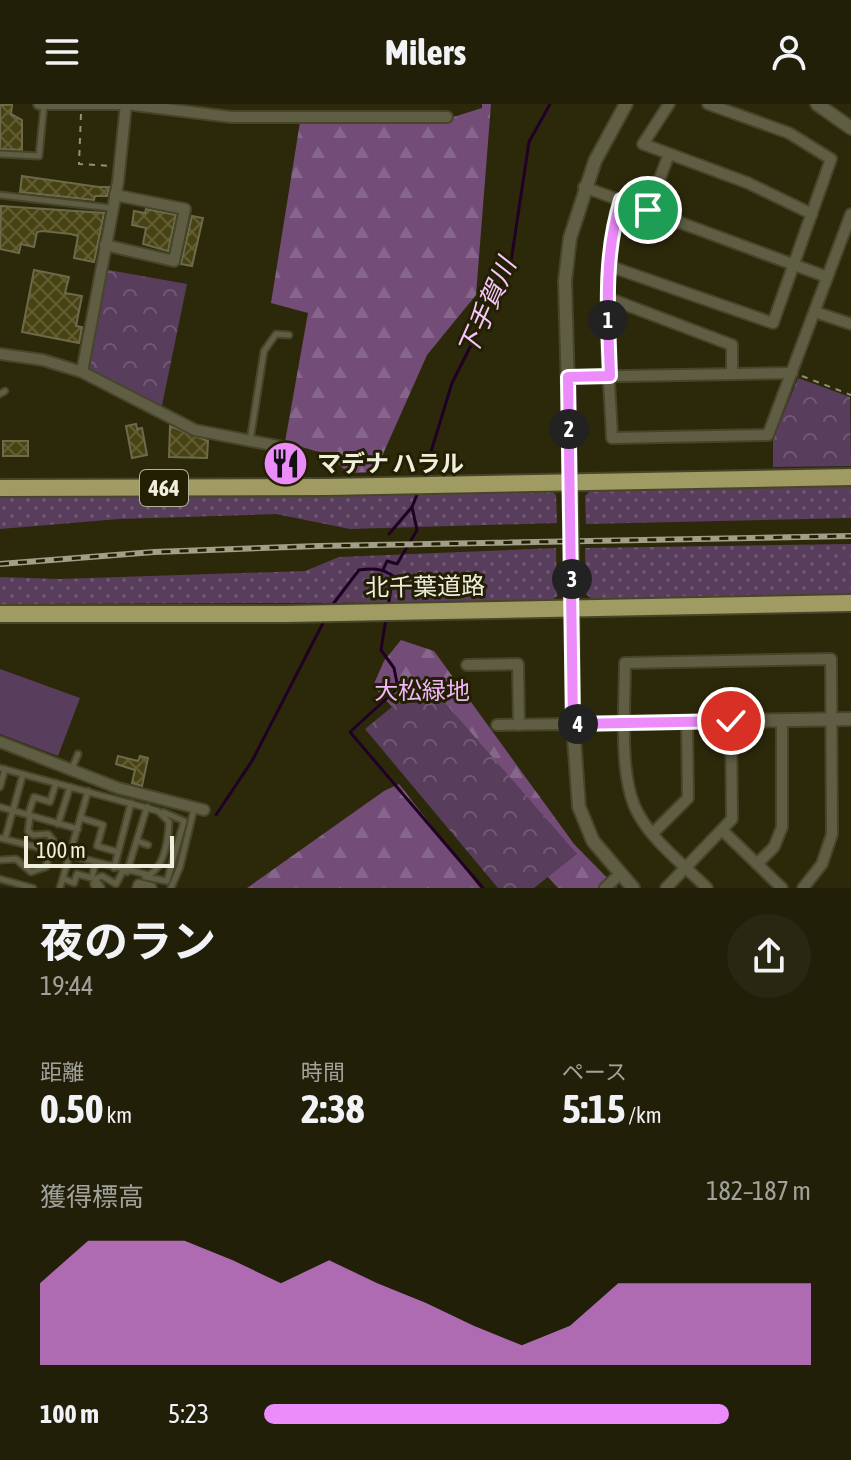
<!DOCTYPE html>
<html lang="ja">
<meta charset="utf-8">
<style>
body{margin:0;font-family:"Asap Condensed","Noto Sans JP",sans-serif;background:#292712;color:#f1f3f6;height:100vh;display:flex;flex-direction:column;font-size:30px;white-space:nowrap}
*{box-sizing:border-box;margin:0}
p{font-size:26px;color:#a2a29c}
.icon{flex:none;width:44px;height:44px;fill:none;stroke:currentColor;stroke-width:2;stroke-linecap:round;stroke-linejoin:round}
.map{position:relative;height:784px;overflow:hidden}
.sheet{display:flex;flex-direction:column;background:#211f08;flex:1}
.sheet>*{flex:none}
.scale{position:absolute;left:24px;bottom:20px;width:150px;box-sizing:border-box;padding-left:8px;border:4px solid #f0efde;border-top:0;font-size:22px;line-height:28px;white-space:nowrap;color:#f0efde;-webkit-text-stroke:6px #221f02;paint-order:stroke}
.pin{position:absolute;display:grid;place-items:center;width:68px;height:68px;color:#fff;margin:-34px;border:4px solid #fff;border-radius:50%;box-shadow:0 2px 8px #0007}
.km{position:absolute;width:40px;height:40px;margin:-20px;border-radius:50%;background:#222;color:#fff;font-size:22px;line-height:40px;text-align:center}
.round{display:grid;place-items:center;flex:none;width:84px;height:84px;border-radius:42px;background:#292712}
.overview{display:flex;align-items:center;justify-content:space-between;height:136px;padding:0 40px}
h1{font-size:44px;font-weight:700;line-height:60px}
.metrics{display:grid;grid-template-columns:repeat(3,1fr);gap:12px;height:136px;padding:8px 40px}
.metrics div{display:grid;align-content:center}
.metrics b{font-size:40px;font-weight:700}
.metrics small{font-size:22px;font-weight:400}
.metrics p{font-size:22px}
.chart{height:224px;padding:16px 40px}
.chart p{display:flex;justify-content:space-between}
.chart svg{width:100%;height:144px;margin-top:8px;fill:#ec8cfa;opacity:.7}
ul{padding:0 40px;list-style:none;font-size:26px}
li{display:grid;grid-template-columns:128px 96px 1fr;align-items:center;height:60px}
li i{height:20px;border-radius:10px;background:#ec8cfa}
header{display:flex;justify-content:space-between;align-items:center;height:104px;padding:0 40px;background:#211f08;font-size:36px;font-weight:700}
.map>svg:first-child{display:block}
</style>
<header><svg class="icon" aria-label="menu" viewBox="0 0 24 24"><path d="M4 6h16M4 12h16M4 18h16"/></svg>Milers<svg class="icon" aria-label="person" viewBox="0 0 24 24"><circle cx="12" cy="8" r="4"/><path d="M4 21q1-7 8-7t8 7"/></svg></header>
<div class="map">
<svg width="851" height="784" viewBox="0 0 851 784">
<defs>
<pattern id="grass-dots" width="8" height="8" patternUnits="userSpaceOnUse" patternTransform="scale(2)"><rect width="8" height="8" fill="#593d5c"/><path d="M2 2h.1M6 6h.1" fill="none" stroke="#715973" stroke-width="1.8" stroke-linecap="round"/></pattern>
<pattern id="forest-firs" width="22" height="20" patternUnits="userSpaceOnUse" patternTransform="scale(2)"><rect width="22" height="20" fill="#734c78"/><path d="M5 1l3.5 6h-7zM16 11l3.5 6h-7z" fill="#87668b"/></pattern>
<pattern id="park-crowns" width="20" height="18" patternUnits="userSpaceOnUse" patternTransform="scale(2)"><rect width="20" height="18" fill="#593d5c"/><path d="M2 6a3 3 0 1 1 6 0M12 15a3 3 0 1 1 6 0" fill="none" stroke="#715973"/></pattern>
<pattern id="building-cross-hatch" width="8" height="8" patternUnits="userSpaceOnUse" patternTransform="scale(2)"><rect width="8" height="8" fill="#484313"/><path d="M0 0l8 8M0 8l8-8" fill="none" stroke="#635e35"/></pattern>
</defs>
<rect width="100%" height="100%" fill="#2c290b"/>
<g fill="url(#grass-dots)">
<path d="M 851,382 L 851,414 L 586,420 L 585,392 L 590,387 Z"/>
<path d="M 550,386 L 556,391 L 557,419 L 350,425 L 276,410 L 119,415 L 0,425 L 0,394 L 3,391 Z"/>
<path d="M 851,440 L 851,490 L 593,496 L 586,490 L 585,444 Z"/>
<path d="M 556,444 L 557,492 L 550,498 L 0,500 L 0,473 L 59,475 L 305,467 L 339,453 Z"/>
</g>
<g fill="url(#forest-firs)">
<path d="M 482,0 L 491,0 L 476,191 L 427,251 L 375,368 L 348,369 L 329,351 L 285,338 L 308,209 L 271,199 L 300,18 L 447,15 L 482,4 Z"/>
<path d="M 401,536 L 434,547 L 574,740 L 617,784 L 558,784 L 373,582 L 384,557 Z"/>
<path d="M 399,680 L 480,784 L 247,784 L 384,687 Z"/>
</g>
<g fill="url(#park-crowns)">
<path d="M 103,165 L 187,180 L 161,306 L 86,268 Z"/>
<path d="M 798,274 L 850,293 L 851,362 L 773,363 L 773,336 Z"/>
<path d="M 425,576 L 577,750 L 534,784 L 498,784 L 365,625 Z"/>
</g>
<path fill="#593d5c" d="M 0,565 L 80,594 L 58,652 L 0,630 Z"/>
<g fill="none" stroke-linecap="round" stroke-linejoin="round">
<g stroke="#200025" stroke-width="3">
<path d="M 422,377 L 452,279 L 510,164 L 529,38 L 550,0"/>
<path d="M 389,430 L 412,403 L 418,388"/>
<path d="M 383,466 L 387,457 L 397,460 L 417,426 L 412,403"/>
<path d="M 330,504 L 359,466 C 372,464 382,464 393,472 L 388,503"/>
<path d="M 386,514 L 381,546 L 394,564 L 398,584 L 350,628 L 483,784"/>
<path d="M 216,711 L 252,657 L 325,515"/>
</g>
</g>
<g fill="url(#building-cross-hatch)" stroke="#6d6a4b" stroke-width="2">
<path d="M 0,1 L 12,1 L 11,10 L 22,16 L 22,46 L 0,45 Z"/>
<path d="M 22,72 L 99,83 L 109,83 L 107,92 L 95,92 L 94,96 L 20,88 Z"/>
<path d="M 1,102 L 104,109 L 94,158 L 74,154 L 78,132 L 71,130 L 42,127 L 37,128 L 34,143 L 21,140 L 19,149 L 0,145 Z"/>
<path d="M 146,105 L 176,111 L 168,147 L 143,140 L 146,124 L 132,121 L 134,107 L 145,109 Z"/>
<path d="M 192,112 L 203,114 L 192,162 L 181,160 Z"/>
<path d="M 34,166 L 69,173 L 65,189 L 82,192 L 76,222 L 82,223 L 79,239 L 22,228 Z"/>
<path d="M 136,320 L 137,325 L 142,324 L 147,351 L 132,354 L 126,322 Z"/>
<path d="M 170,322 L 208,337 L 207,354 L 169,353 Z"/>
<rect x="3" y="337" width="25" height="15"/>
<path d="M 118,652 L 138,657 L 140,652 L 148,654 L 142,682 L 132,679 L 135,666 L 116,660 Z"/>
</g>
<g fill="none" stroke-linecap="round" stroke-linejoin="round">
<defs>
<g id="service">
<path d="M 0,50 L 39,52 L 44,1"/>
<path d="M 0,91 L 111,104"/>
<path d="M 0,290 L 5,287"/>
<path d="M 250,337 L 264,247 L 276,230 L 289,231"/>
<path d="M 0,664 L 158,707 L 169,718 C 168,736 165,762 149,771 L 0,734"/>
<path d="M 71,667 L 78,650"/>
<path d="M 0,683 L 5,665"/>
<path d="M 0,703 L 78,725"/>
<path d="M 28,711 L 34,693 L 50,698 L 56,679"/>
<path d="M 81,714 L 103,721 L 97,742 L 118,748"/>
<path d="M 58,720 L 70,683"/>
<path d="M 5,735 L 23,670"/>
<path d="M 137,737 L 148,741"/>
<path d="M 0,756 L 16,755 L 31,768 L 46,763 L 53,736 L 48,730 L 33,731 L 28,727 L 30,712"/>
<path d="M 114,764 L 131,699"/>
<path d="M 127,768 L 147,703"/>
<path d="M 145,773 L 167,777 L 184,717 L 163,708"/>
<path d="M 0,775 L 33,784"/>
<path d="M 64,775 L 74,779 L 77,770 L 92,774 L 95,760"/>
<path d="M 96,780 L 97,774 L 102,772 L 116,780 L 123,767"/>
<path d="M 60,784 L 88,687"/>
<path d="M 171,784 L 180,763 L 194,705"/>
</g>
<g id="minor">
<path d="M 39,0 L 126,0 L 231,13 L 447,13"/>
<path d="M 669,0 L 643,40 L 748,79 L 812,110"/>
<path d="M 584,83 L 827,173"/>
<path d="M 621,96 C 597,171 609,257 612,334 L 768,331 L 851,110"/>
<path d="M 648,106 L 669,50"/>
<path d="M 105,141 L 174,157 L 185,105 L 115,91"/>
<path d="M 609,162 L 773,219 L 831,55 L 789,29 L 708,0"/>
<path d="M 608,194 L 732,241 L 732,270"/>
<path d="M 815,208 L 851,220"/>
<path d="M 0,250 L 43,256 L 82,268 L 195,326 L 293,345 L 300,352 L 294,384"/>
<path d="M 82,268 L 118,78 L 126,0"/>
<path d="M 568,273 L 792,269"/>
<path d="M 467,561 L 518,560 L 519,621"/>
<path d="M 497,621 L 573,620"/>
<path d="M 0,638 L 118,684 L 204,706"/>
<path d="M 723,727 L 782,784"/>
<path d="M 653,729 L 688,694 L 687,618"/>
<path d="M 757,760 L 774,743 L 782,723 L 782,616"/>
<path d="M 96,780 L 99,784"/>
<path d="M 138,784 L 139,781 L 151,784"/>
<path d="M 605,784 L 619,771"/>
<path d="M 666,784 L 732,715 L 731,617"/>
<path d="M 707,784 C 683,760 647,733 634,701 C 619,663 625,600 625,559 L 831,555 L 832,730 L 822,760 L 803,784"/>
</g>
<g id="tertiary">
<path d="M 817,0 L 851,24"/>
<path d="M 571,396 L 565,177 L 570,134 L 595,57 L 626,0"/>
<path d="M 572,442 L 573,620 L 579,703 L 593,737 L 633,784"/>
<path d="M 573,620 L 851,615"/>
</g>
<g id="trunk">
<path d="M 0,384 L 327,383 L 851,373"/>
<path d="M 0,510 L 286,510 L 851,499"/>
</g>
</defs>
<use href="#service" stroke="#474529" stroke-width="9"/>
<use href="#minor" stroke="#474529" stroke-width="14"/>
<use href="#tertiary" stroke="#474529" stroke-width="16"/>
<use href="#trunk" stroke="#474529" stroke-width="20"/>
<g stroke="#929179" stroke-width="2" stroke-dasharray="6 6" stroke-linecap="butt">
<path d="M 81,10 L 79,60 L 111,62"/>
<path d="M 802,272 L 851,291"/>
</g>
<use href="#service" stroke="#5f5d44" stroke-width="5"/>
<use href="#minor" stroke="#5f5d44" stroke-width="10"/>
<use href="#tertiary" stroke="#5f5d44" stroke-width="12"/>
<use href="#trunk" stroke="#a09b62" stroke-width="16"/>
<defs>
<path id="rail" d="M 0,460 L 154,448 L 319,442 L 851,432"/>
</defs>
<use href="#rail" stroke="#a19f89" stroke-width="6"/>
<use href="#rail" stroke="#221f02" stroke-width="3" stroke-dasharray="9" stroke-linecap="butt"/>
<defs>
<path id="tertiary-bridge" d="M 571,396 L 572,442"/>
</defs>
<use href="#tertiary-bridge" stroke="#474529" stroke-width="16" stroke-linecap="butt"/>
<use href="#tertiary-bridge" stroke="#5f5d44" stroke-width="12"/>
</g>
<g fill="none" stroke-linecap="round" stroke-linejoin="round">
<defs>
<path id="route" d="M 648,106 L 621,96 C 603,153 608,213 610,272 L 568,273 L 573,620 L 731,617"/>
</defs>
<use href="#route" stroke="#fff" stroke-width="16"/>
<use href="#route" stroke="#ec8cfa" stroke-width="10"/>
</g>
<defs>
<symbol id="restaurant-disc" viewBox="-11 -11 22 22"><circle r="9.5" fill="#ec8cfa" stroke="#221f02"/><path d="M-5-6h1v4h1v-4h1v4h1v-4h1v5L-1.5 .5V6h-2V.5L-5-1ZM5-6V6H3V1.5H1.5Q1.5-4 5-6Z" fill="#111"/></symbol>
</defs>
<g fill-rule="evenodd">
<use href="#restaurant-disc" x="260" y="334" width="51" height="51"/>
</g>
<g text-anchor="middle" stroke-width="6" stroke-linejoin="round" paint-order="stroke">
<rect fill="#221f02" stroke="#b2b19c" stroke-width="2" x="140" y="366" width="48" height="36" rx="6"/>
<g font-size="22" font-weight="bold" fill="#f0efde">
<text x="164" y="392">464</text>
</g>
<g font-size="24" font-weight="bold" fill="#f0efde" stroke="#221f02" text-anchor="start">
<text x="317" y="368">マデナ ハラル</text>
</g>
<g font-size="24" fill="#f0efde" stroke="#221f02">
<text transform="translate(425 483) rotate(-1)" y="8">北千葉道路</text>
</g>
<g font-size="24" fill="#f2b6fa" stroke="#221f02">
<text x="422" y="595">大松緑地</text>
</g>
<g font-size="26" font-style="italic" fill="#f8c7fe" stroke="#221f02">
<text transform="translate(487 203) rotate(-66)" y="9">下手賀川</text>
</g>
</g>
</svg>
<div class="scale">100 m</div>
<div class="pin" style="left:648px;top:106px;background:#1e9e55"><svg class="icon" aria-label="arrive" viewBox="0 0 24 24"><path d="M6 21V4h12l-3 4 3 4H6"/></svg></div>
<div class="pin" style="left:731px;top:617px;background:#d93025"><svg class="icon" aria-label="check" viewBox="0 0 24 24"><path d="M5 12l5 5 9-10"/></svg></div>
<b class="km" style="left:608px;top:216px">1</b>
<b class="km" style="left:569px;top:325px">2</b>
<b class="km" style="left:572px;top:475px">3</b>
<b class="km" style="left:578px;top:620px">4</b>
</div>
<section class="sheet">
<div class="overview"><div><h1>夜のラン</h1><p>19:44</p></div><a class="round"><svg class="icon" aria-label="share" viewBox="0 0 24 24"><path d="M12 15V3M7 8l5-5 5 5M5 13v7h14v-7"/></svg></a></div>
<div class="metrics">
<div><p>距離</p><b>0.50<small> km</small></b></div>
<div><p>時間</p><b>2:38</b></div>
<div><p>ペース</p><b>5:15<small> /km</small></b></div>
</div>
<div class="chart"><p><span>獲得標高</span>182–187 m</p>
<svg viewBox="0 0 160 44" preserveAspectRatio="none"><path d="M0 44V19L10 6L20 6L30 6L40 12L50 19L60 12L70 19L80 25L90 32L100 38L110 32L120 19L130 19L140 19L150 19L160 19V44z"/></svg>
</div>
<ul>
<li><b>100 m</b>5:23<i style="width:85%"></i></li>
</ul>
</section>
